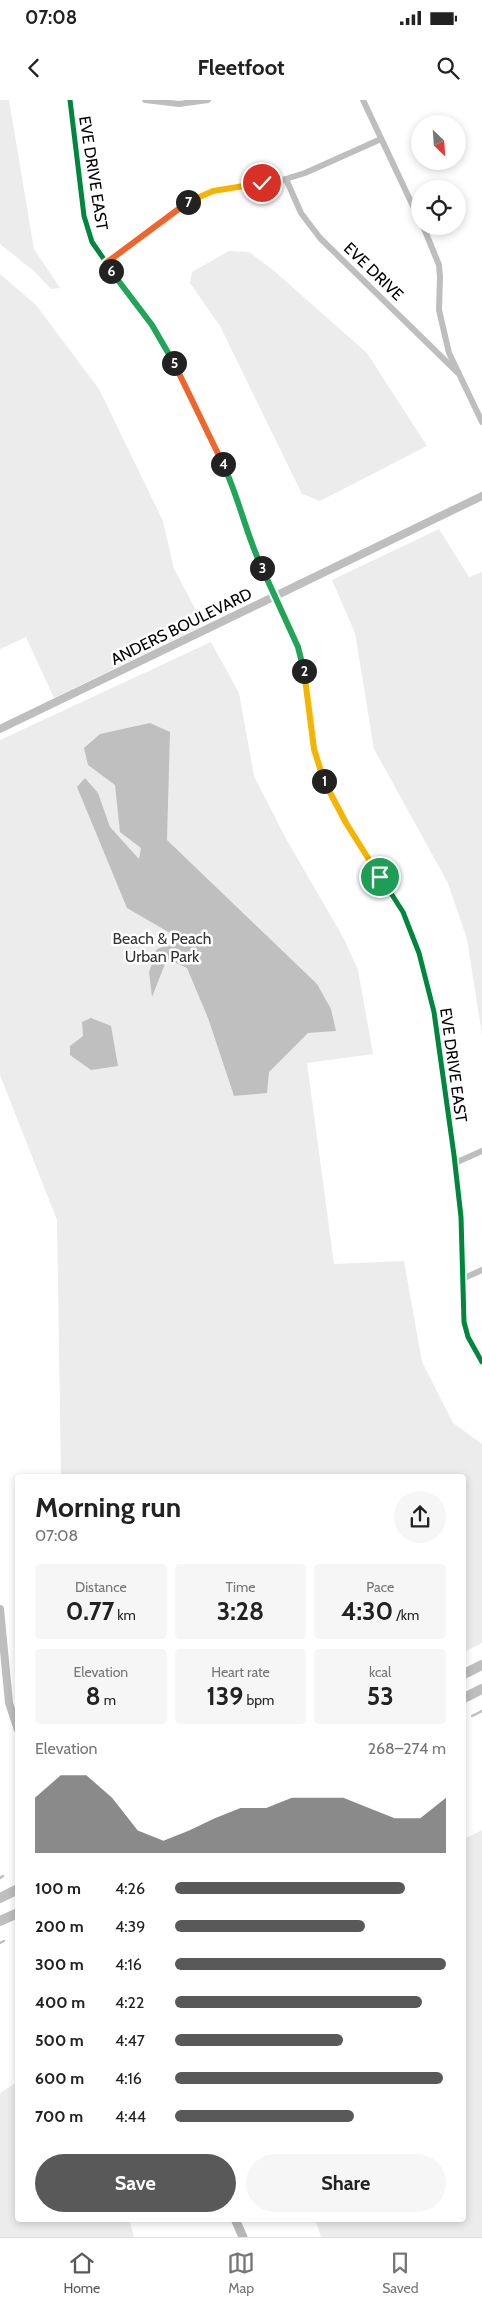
<!DOCTYPE html>
<meta charset="utf-8">
<style>
body{margin:0;font-family:Cabin,sans-serif;background:#f6f6f6;color:#222;height:100vh;display:flex;flex-direction:column;font-size:19px;white-space:nowrap}
*{box-sizing:border-box;margin:0}
p{font-size:16px;color:#767676}
.icon{flex:none;width:28px;height:28px;fill:none;stroke:currentColor;stroke-width:2;stroke-linecap:round;stroke-linejoin:round}
.map{position:relative;flex:1;overflow:hidden}
.drawer{position:absolute;left:15px;top:1374px;width:451px;height:748px;display:flex;flex-direction:column;background:#fff;border-radius:5px;box-shadow:0 2px 8px #0003}
.drawer>*{flex:none}
.needle{width:32px;rotate:155deg}
.tools{position:absolute;left:411px;top:15px;display:grid;gap:10px}
.tools a{display:grid;place-items:center;width:55px;height:55px;border-radius:50%;background:#fff;box-shadow:0 2px 8px #0003;font-size:25px}
.pin{position:absolute;display:grid;place-items:center;width:42px;height:42px;color:#fff;margin:-21px;border:2px solid #fff;border-radius:50%;box-shadow:0 1px 5px #0007}
.km{position:absolute;width:25px;height:25px;margin:-12px;border-radius:50%;background:#222;color:#fff;font-size:14px;line-height:25px;text-align:center}
.round{display:grid;place-items:center;flex:none;width:52px;height:52px;border-radius:26px;background:#f6f6f6}
.overview{display:flex;align-items:center;justify-content:space-between;height:85px;padding:0 20px}
h1{font-size:28px;font-weight:700;line-height:38px}
.metrics{display:grid;grid-template-columns:repeat(3,1fr);gap:8px;height:85px;padding:5px 20px}
.metrics div{display:grid;align-content:center;border-radius:5px;background:#f6f6f6;text-align:center}
.metrics b{font-size:25px;font-weight:700}
.metrics small{font-size:14px;font-weight:400}
.metrics p{font-size:14px}
.chart{height:140px;padding:10px 20px}
.chart p{display:flex;justify-content:space-between}
.chart svg{width:100%;height:90px;margin-top:5px;fill:#595959;opacity:.7}
.button{display:flex;gap:10px;margin-top:auto;padding:10px 20px}
.button a{flex:1;height:58px;border-radius:30px;background:#595959;color:#fff;font-size:20px;font-weight:700;line-height:58px;text-align:center}
.button a+a{background:#f6f6f6;color:#222}
ul{padding:0 20px;list-style:none;font-size:16px}
li{display:grid;grid-template-columns:80px 60px 1fr;align-items:center;height:38px}
li i{height:12px;border-radius:6px;background:#595959}
.status{display:flex;justify-content:space-between;align-items:center;height:35px;padding:0 25px;background:#fff;direction:ltr}
.status svg{height:14px;fill:currentColor}
header{display:flex;justify-content:space-between;align-items:center;height:65px;padding:0 20px;background:#fff;font-size:22px;font-weight:700}
.menu{display:flex;justify-content:space-around;align-items:center;height:70px;border-top:1px solid #e0e0e0;background:#fff;font-size:14px;color:#767676}
.menu a{display:grid;justify-items:center;gap:2px}
.menu .selected{color:#595959}
.map>svg:first-child{display:block}
</style>
<div class="status"><b>07:08</b><svg viewBox="0 0 49 12"><path d="M0 12V9h3v3zM5 12V6h3v6zM10 12V3h3v9zM15 12V0h3v12zM26 1h20v11H26zM47 4h2v5h-2z"/></svg></div>
<header><svg class="icon" aria-label="back" viewBox="0 0 24 24"><path d="M15 5l-7 7 7 7"/></svg>Fleetfoot<svg class="icon" aria-label="search" viewBox="0 0 24 24"><circle cx="10" cy="10" r="6"/><path d="M15 15l6 6"/></svg></header>
<div class="map">
<svg width="482" height="2137" viewBox="0 0 482 2137">
<rect width="100%" height="100%" fill="#fff"/>
<g fill="#ececec">
<path d="M 0,0 L 9,0 L 34,149 L 60,188 L 51,189 L 34,171 L 0,144 Z"/>
<path d="M 229,151 L 249,152 L 273,170 L 367,253 L 427,346 L 320,401 L 302,394 L 220,226 L 190,183 L 192,172 Z"/>
<path d="M 0,174 L 36,205 L 99,289 L 163,421 L 174,469 L 197,512 L 200,527 L 54,598 L 26,537 L 0,549 Z"/>
<path d="M 439,429 L 469,477 L 482,472 L 482,935 L 467,839 L 448,783 L 374,649 L 355,533 L 332,480 Z"/>
<path d="M 211,542 L 239,593 L 254,676 L 285,737 L 344,839 L 358,870 L 373,954 L 307,963 L 334,1164 L 404,1161 L 422,1262 L 453,1323 L 482,1344 L 482,1543 L 464,1552 L 464,1376 L 61,1376 L 57,1120 L 0,975 L 0,640 Z"/>
<path d="M 482,1730 L 482,2137 L 321,2137 L 315,2119 L 464,2119 L 464,1739 Z"/>
<path d="M 17,1982 L 18,2119 L 129,2119 L 134,2137 L 0,2137 L 0,1993 Z"/>
</g>
<g fill="#bfbfbf">
<path d="M 150,623 L 170,632 L 167,740 L 317,884 L 331,909 L 336,931 L 308,933 L 269,972 L 267,993 L 234,996 L 208,918 L 187,868 L 167,859 L 152,897 L 149,872 L 157,849 L 182,840 L 127,808 L 77,687 L 85,678 L 98,693 L 110,727 L 139,759 L 141,748 L 120,732 L 115,685 L 88,665 L 84,648 L 100,634 Z"/>
<path d="M 91,918 L 111,926 L 118,966 L 91,970 L 70,955 L 70,946 L 83,936 L 82,922 Z"/>
</g>
<g fill="none" stroke-linecap="round" stroke-linejoin="round">
<g stroke="#bfbfbf" stroke-width="2.5">
<path d="M 472,1616 L 482,1611"/>
<path d="M 0,1778 L 3,1776"/>
<path d="M 16,1835 L 18,1834"/>
<path d="M 0,1843 L 4,1841"/>
</g>
<g stroke="#bebebe" stroke-width="6">
<path d="M 70,0 L 84,116 L 92,142 L 167,250 L 233,385 L 251,444 L 298,547 L 304,566 L 314,649 L 321,674 L 346,723 L 403,812 L 419,853 L 434,912 L 454,1055 L 461,1117 L 464,1222 L 468,1237 L 482,1262"/>
<path d="M 145,0 L 179,4 L 208,0"/>
<path d="M 363,0 L 420,121"/>
<path d="M 286,79 L 301,113 L 320,138 L 457,272"/>
<path d="M 423,126 L 439,165 L 440,177 L 439,210 L 449,253 L 482,322"/>
<path d="M 106,163 L 174,112 L 200,95 L 227,88 L 276,82 L 305,73 L 381,39"/>
<path d="M 455,1063 L 482,1051"/>
<path d="M 462,1179 L 482,1170"/>
</g>
<g stroke="#bebebe" stroke-width="8">
<path d="M 0,629 L 482,396"/>
<path d="M 0,1509 L 9,1603 L 18,1630"/>
</g>
<path stroke="#b8b8b8" stroke-width="9" d="M 235,2119 L 243,2137"/>
<g stroke="#bebebe" stroke-width="10">
<path d="M 464,1574 L 482,1565"/>
<path d="M 464,1598 L 482,1589"/>
<path d="M 0,1798 L 18,1789"/>
<path d="M 0,1821 L 18,1813"/>
</g>
<defs>
<path id="cycleway" d="M 70,0 L 84,116 L 92,142 L 167,250 L 233,385 L 251,444 L 298,547 L 304,566 L 314,649 L 321,674 L 346,723 L 403,812 L 419,853 L 434,912 L 454,1055 L 461,1117 L 464,1222 L 468,1237 L 482,1262"/>
</defs>
<use href="#cycleway" stroke="#fff" stroke-width="8"/>
<use href="#cycleway" stroke="#00873e" stroke-width="5"/>
</g>
<g fill="none" stroke-linecap="round" stroke-linejoin="round">
<defs>
<path id="split-1" d="M 324,681 L 346,723 L 380,777"/>
<path id="split-2" d="M 304,571 L 314,649 L 324,681"/>
<path id="split-3" d="M 262,468 L 298,547 L 304,571"/>
<path id="split-4" d="M 223,364 C 239,398 246,434 262,468"/>
<path id="split-5" d="M 174,263 L 223,364"/>
<path id="split-6" d="M 111,171 L 152,225 L 174,263"/>
<path id="split-7" d="M 111,171 L 106,163 L 188,102"/>
<path id="split-8" d="M 188,102 L 213,91 L 262,83"/>
</defs>
<use href="#split-1" stroke="#fff" stroke-width="10"/>
<use href="#split-2" stroke="#fff" stroke-width="10"/>
<use href="#split-3" stroke="#fff" stroke-width="10"/>
<use href="#split-4" stroke="#fff" stroke-width="10"/>
<use href="#split-5" stroke="#fff" stroke-width="10"/>
<use href="#split-6" stroke="#fff" stroke-width="10"/>
<use href="#split-7" stroke="#fff" stroke-width="10"/>
<use href="#split-8" stroke="#fff" stroke-width="10"/>
<use href="#split-1" stroke="#f5b400" stroke-width="6"/>
<use href="#split-2" stroke="#f5b400" stroke-width="6"/>
<use href="#split-3" stroke="#22a559" stroke-width="6"/>
<use href="#split-4" stroke="#22a559" stroke-width="6"/>
<use href="#split-5" stroke="#f0652b" stroke-width="6"/>
<use href="#split-6" stroke="#22a559" stroke-width="6"/>
<use href="#split-7" stroke="#f0652b" stroke-width="6"/>
<use href="#split-8" stroke="#f5b400" stroke-width="6"/>
</g>
<g text-anchor="middle" stroke-width="5" stroke-linejoin="round" paint-order="stroke">
<g font-size="16" fill="#000" stroke="#fff">
<text transform="translate(94 73) rotate(81)" y="6">EVE DRIVE EAST</text>
<text transform="translate(374 171) rotate(44)" y="6">EVE DRIVE</text>
<text transform="translate(181 526) rotate(-26)" y="6">ANDERS BOULEVARD</text>
<text transform="translate(454 965) rotate(82)" y="6">EVE DRIVE EAST</text>
</g>
<g font-size="16" fill="#333" stroke="#fff">
<text x="162" y="844">Beach &amp; Peach<tspan x="162" dy="18">Urban Park</tspan></text>
</g>
</g>
</svg>
<div class="tools">
<a><svg class="needle" viewBox="-14 -14 28 28"><path d="M0-13l5 13h-10z" fill="#e53935"/><path d="M0 13l5-13h-10z" fill="#767676"/></svg></a>
<a><svg class="icon" aria-label="locate" viewBox="0 0 24 24"><circle cx="12" cy="12" r="6"/><path d="M12 2v4M12 18v4M2 12h4M18 12h4"/></svg></a>
</div>
<div class="pin" style="left:380px;top:777px;background:#1e9e55"><svg class="icon" aria-label="arrive" viewBox="0 0 24 24"><path d="M6 21V4h12l-3 4 3 4H6"/></svg></div>
<div class="pin" style="left:262px;top:83px;background:#d93025"><svg class="icon" aria-label="check" viewBox="0 0 24 24"><path d="M5 12l5 5 9-10"/></svg></div>
<b class="km" style="left:324px;top:681px">1</b>
<b class="km" style="left:304px;top:571px">2</b>
<b class="km" style="left:262px;top:468px">3</b>
<b class="km" style="left:223px;top:364px">4</b>
<b class="km" style="left:174px;top:263px">5</b>
<b class="km" style="left:111px;top:171px">6</b>
<b class="km" style="left:188px;top:102px">7</b>
<section class="drawer">
<div class="overview"><div><h1>Morning run</h1><p>07:08</p></div><a class="round"><svg class="icon" aria-label="share" viewBox="0 0 24 24"><path d="M12 15V3M7 8l5-5 5 5M5 13v7h14v-7"/></svg></a></div>
<div class="metrics">
<div><p>Distance</p><b>0.77<small> km</small></b></div>
<div><p>Time</p><b>3:28</b></div>
<div><p>Pace</p><b>4:30<small> /km</small></b></div>
</div>
<div class="metrics">
<div><p>Elevation</p><b>8<small> m</small></b></div>
<div><p>Heart rate</p><b>139<small> bpm</small></b></div>
<div><p>kcal</p><b>53</b></div>
</div>
<div class="chart"><p><span>Elevation</span>268–274 m</p>
<svg viewBox="0 0 160 44" preserveAspectRatio="none"><path d="M0 44V17L10 6L20 6L30 17L40 33L50 38L60 33L70 27L80 22L90 22L100 17L110 17L120 17L130 22L140 27L150 27L160 17V44z"/></svg>
</div>
<ul>
<li><b>100 m</b>4:26<i style="width:85%"></i></li>
<li><b>200 m</b>4:39<i style="width:70%"></i></li>
<li><b>300 m</b>4:16<i style="width:100%"></i></li>
<li><b>400 m</b>4:22<i style="width:91%"></i></li>
<li><b>500 m</b>4:47<i style="width:62%"></i></li>
<li><b>600 m</b>4:16<i style="width:99%"></i></li>
<li><b>700 m</b>4:44<i style="width:66%"></i></li>
</ul>
<div class="button"><a>Save</a><a>Share</a></div>
</section>
</div>
<nav class="menu">
<a class="selected"><svg class="icon" aria-label="home" viewBox="0 0 24 24"><path d="M3 11l9-7 9 7M6 9v11h12V9"/></svg>Home</a>
<a><svg class="icon" aria-label="map" viewBox="0 0 24 24"><path d="M3 6l6-2 6 2 6-2v14l-6 2-6-2-6 2zM9 4v14M15 6v14"/></svg>Map</a>
<a><svg class="icon" aria-label="saved" viewBox="0 0 24 24"><path d="M7 4h10v16l-5-4-5 4z"/></svg>Saved</a>
</nav>
